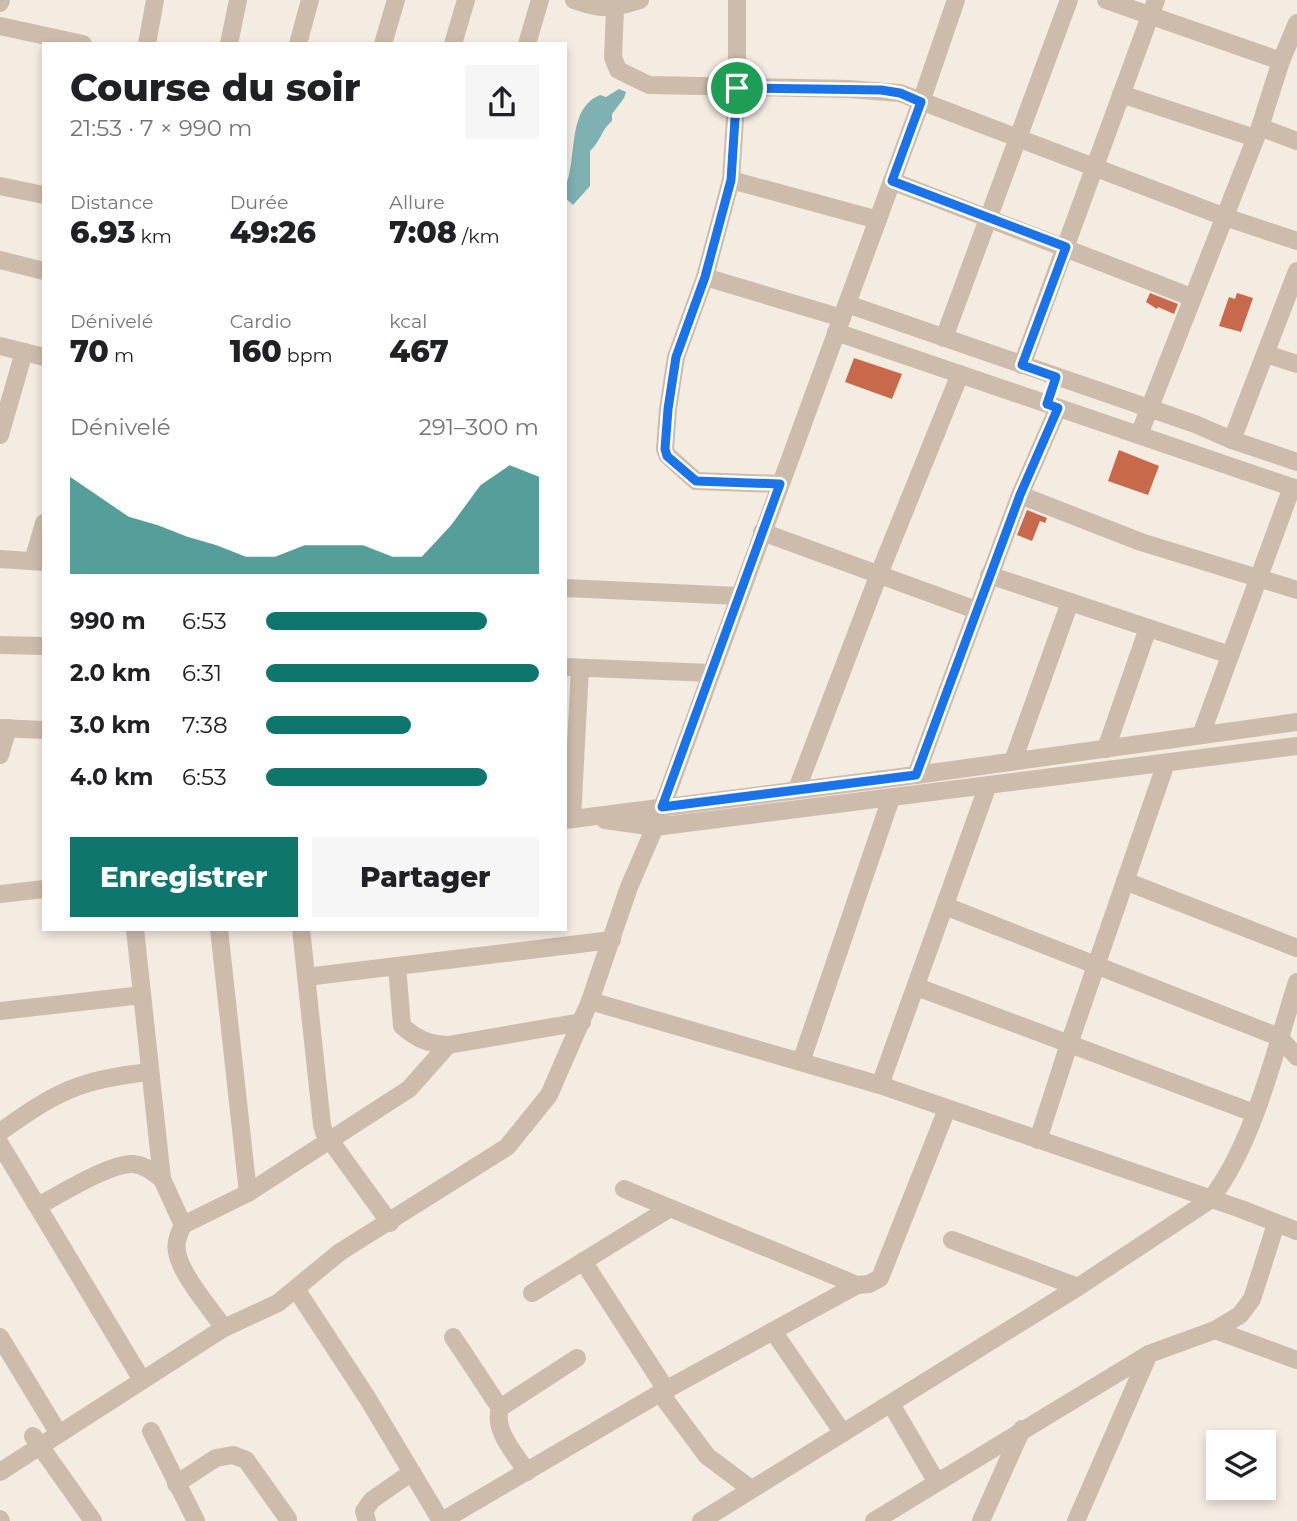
<!DOCTYPE html>
<html lang="fr">
<meta charset="utf-8">
<style>
body{margin:0;font-family:Montserrat,sans-serif;background:#f6f6f6;color:#202124;height:100vh;display:flex;flex-direction:column;font-size:26px;white-space:nowrap}
*{box-sizing:border-box;margin:0}
p{font-size:23px;color:#757577}
.icon{flex:none;width:38px;height:38px;fill:none;stroke:currentColor;stroke-width:2;stroke-linecap:round;stroke-linejoin:round}
.map{position:relative;flex:1;overflow:hidden}
.details{position:absolute;left:42px;top:42px;width:525px;height:889px;display:flex;flex-direction:column;background:#fff;border-radius:0px;box-shadow:0 4px 10px #0003}
.details>*{flex:none}
.controls{position:absolute;left:1206px;top:1430px;display:grid;gap:14px}
.controls a{display:grid;place-items:center;width:70px;height:70px;border-radius:0px;background:#fff;box-shadow:0 4px 10px #0003;font-size:35px}
.pin{position:absolute;display:grid;place-items:center;width:60px;height:60px;color:#fff;margin:-30px;border:4px solid #fff;border-radius:50%;box-shadow:0 2px 7px #0007}
.round{display:grid;place-items:center;flex:none;width:74px;height:74px;border-radius:0px;background:#f6f6f6}
.overview{display:flex;align-items:center;justify-content:space-between;height:119px;padding:0 28px}
h1{font-size:38px;font-weight:800;line-height:52px}
.stats{display:grid;grid-template-columns:repeat(3,1fr);gap:10px;height:119px;padding:7px 28px}
.stats div{display:grid;align-content:center}
.stats b{font-size:30px;font-weight:800}
.stats small{font-size:19px;font-weight:400}
.stats p{font-size:19px}
.chart{height:196px;padding:14px 28px}
.chart p{display:flex;justify-content:space-between}
.chart svg{width:100%;height:126px;margin-top:7px;fill:#0f766e;opacity:.7}
.cta{display:flex;gap:14px;margin-top:auto;padding:14px 28px}
.cta a{flex:1;height:80px;border-radius:0px;background:#0f766e;color:#fff;font-size:28px;font-weight:800;line-height:80px;text-align:center}
.cta a+a{background:#f6f6f6;color:#202124}
ul{padding:0 28px;list-style:none;font-size:23px}
li{display:grid;grid-template-columns:112px 84px 1fr;align-items:center;height:52px}
li i{height:18px;border-radius:9px;background:#0f766e}
.map>svg:first-child{display:block}
</style>
<div class="map">
<svg width="1297" height="1521" viewBox="0 0 1297 1521">
<rect width="100%" height="100%" fill="#f4ebe1"/>
<path fill="#7fb0b2" d="M 619,89 L 626,92 L 624,98 L 612,114 L 612,121 C 601,130 601,141 590,151 L 590,186 L 573,205 L 565,198 L 565,188 C 578,159 566,109 600,95 L 606,97 Z"/>
<g fill="#c8694b">
<path d="M 1150,293 L 1178,304 L 1174,314 L 1158,307 L 1157,309 L 1146,302 Z"/>
<path d="M 1237,293 L 1253,298 L 1241,332 L 1219,326 L 1229,297 L 1235,299 Z"/>
<path d="M 854,358 L 902,374 L 892,399 L 845,382 Z"/>
<path d="M 1119,450 L 1159,466 L 1148,495 L 1108,481 Z"/>
<path d="M 1027,510 L 1047,518 L 1045,523 L 1040,521 L 1032,541 L 1017,535 Z"/>
</g>
<g fill="none" stroke-linecap="round" stroke-linejoin="round">
<g stroke="#cdbbac" stroke-width="18">
<path d="M 574,0 C 601,10 613,9 640,0"/>
<path d="M 737,0 L 737,88 L 731,180 L 705,277 L 842,318"/>
<path d="M 1106,0 L 1281,61"/>
<path d="M 0,3 L 1,0"/>
<path d="M 615,9 L 613,57 L 618,70 L 649,85 L 849,89 L 900,93 L 1225,217 L 1297,241"/>
<path d="M 0,26 L 83,44"/>
<path d="M 147,44 L 155,0"/>
<path d="M 229,44 L 238,0"/>
<path d="M 298,44 L 310,0"/>
<path d="M 383,44 L 396,0"/>
<path d="M 453,44 L 466,0"/>
<path d="M 527,44 L 540,0"/>
<path d="M 1121,94 L 1255,138"/>
<path d="M 1260,127 L 1297,141"/>
<path d="M 731,180 L 878,220"/>
<path d="M 892,181 L 1191,297"/>
<path d="M 0,186 L 44,195"/>
<path d="M 0,260 L 44,271"/>
<path d="M 705,277 L 676,357 L 668,409 L 665,449 L 667,455 L 696,481 L 780,484"/>
<path d="M 944,338 L 1069,0"/>
<path d="M 0,346 L 44,357"/>
<path d="M 1266,354 L 1297,364"/>
<path d="M 1022,365 L 1156,0"/>
<path d="M 0,435 L 24,352"/>
<path d="M 1139,435 L 1260,127 L 1281,61 L 1297,23"/>
<path d="M 1232,440 L 1297,271"/>
<path d="M 1020,495 L 1141,542 L 1297,590"/>
<path d="M 762,532 L 976,610"/>
<path d="M 0,559 L 44,562"/>
<path d="M 33,561 L 44,523"/>
<path d="M 989,575 L 1230,655"/>
<path d="M 565,588 L 739,596"/>
<path d="M 0,645 L 44,646"/>
<path d="M 565,667 L 711,673"/>
<path d="M 0,728 L 44,730"/>
<path d="M 1201,735 L 1292,487"/>
<path d="M 1106,749 L 1148,628"/>
<path d="M 0,755 L 8,728"/>
<path d="M 1013,761 L 1070,602"/>
<path d="M 916,775 L 1020,495 L 1058,408"/>
<path d="M 797,789 L 879,574 L 960,374"/>
<path d="M 572,819 L 580,668"/>
<path d="M 565,820 L 916,775 L 1297,722"/>
<path d="M 605,820 L 655,827 L 1297,746"/>
<path d="M 1125,881 L 1297,948"/>
<path d="M 0,894 L 44,889"/>
<path d="M 945,906 L 1279,1037 L 1297,1057"/>
<path d="M 135,929 L 162,1179 L 183,1225 C 179,1234 175,1242 177,1252 C 181,1275 210,1308 224,1328"/>
<path d="M 219,929 L 248,1193"/>
<path d="M 301,929 L 322,1125 L 324,1132 L 390,1223"/>
<path d="M 397,966 L 402,1026 C 417,1039 428,1044 448,1045 L 582,1022"/>
<path d="M 306,977 L 612,940"/>
<path d="M 917,987 L 1254,1113"/>
<path d="M 0,1011 L 142,995"/>
<path d="M 801,1062 L 891,798"/>
<path d="M 880,1085 L 988,785"/>
<path d="M 0,1132 C 56,1092 80,1079 150,1072"/>
<path d="M 1038,1140 L 1069,1044 L 1166,763"/>
<path d="M 0,1144 L 142,1380"/>
<path d="M 624,1189 L 857,1285 L 869,1284 L 880,1278 L 947,1109"/>
<path d="M 38,1206 C 59,1195 112,1162 133,1164 C 145,1165 154,1173 162,1179"/>
<path d="M 183,1225 L 248,1193 L 409,1089 L 448,1045"/>
<path d="M 952,1240 L 1078,1287"/>
<path d="M 583,1261 L 667,1391"/>
<path d="M 296,1289 L 368,1399 L 441,1521"/>
<path d="M 532,1293 L 670,1208"/>
<path d="M 1215,1330 L 1297,1360"/>
<path d="M 773,1331 L 843,1433"/>
<path d="M 0,1337 L 59,1434"/>
<path d="M 453,1337 L 500,1408"/>
<path d="M 660,1393 L 707,1456 L 751,1489"/>
<path d="M 891,1404 L 936,1481"/>
<path d="M 151,1431 L 196,1521"/>
<path d="M 33,1436 L 93,1521"/>
<path d="M 0,1472 L 224,1328 L 278,1303 L 340,1252 L 507,1147 L 549,1095 L 590,1001"/>
<path d="M 527,1472 C 515,1453 493,1431 500,1408 L 577,1358"/>
<path d="M 176,1484 L 216,1458 L 233,1455 L 246,1460 L 288,1519"/>
<path d="M 0,1519 L 1,1521"/>
<path d="M 367,1521 L 364,1511 L 372,1500 L 412,1472"/>
<path d="M 442,1521 L 660,1393 L 857,1285"/>
<path d="M 701,1521 L 1078,1287 L 1210,1200 C 1254,1144 1275,1050 1297,982"/>
<path d="M 874,1521 L 1149,1354 L 1215,1330 L 1240,1315 L 1252,1299 L 1276,1224"/>
<path d="M 981,1521 L 1022,1429"/>
<path d="M 1076,1521 L 1149,1354"/>
</g>
<g stroke="#cdbbac" stroke-width="18">
<path d="M 956,0 L 921,102 L 655,827 L 629,887 L 590,1001 L 880,1085 L 1241,1209 L 1297,1231"/>
<path d="M 847,304 L 1195,424 L 1232,440 L 1297,462"/>
<path d="M 836,332 L 1297,489"/>
</g>
</g>
<g fill="none" stroke-linecap="round" stroke-linejoin="round">
<defs>
<path id="route" d="M 737,88 L 881,90 L 900,93 L 921,102 L 892,181 L 1066,247 L 1022,365 L 1056,377 L 1047,404 L 1058,408 L 1020,495 L 916,775 L 662,807 L 780,484 L 696,481 L 667,456 L 665,449 L 668,409 L 676,357 L 705,277 L 731,180 Z"/>
</defs>
<use href="#route" stroke="#fff" stroke-width="14"/>
<use href="#route" stroke="#1a73e8" stroke-width="9"/>
</g>
</svg>
<div class="controls">
<a><svg class="icon" aria-label="layers" viewBox="0 0 24 24"><path d="M12 4l9 5-9 5-9-5zM3 14l9 5 9-5"/></svg></a>
</div>
<div class="pin" style="left:737px;top:88px;background:#1e9e55"><svg class="icon" aria-label="arrive" viewBox="0 0 24 24"><path d="M6 21V4h12l-3 4 3 4H6"/></svg></div>
<section class="details">
<div class="overview"><div><h1>Course du soir</h1><p>21:53 · 7 × 990 m</p></div><a class="round"><svg class="icon" aria-label="share" viewBox="0 0 24 24"><path d="M12 15V3M7 8l5-5 5 5M5 13v7h14v-7"/></svg></a></div>
<div class="stats">
<div><p>Distance</p><b>6.93<small> km</small></b></div>
<div><p>Durée</p><b>49:26</b></div>
<div><p>Allure</p><b>7:08<small> /km</small></b></div>
</div>
<div class="stats">
<div><p>Dénivelé</p><b>70<small> m</small></b></div>
<div><p>Cardio</p><b>160<small> bpm</small></b></div>
<div><p>kcal</p><b>467</b></div>
</div>
<div class="chart"><p><span>Dénivelé</span>291–300 m</p>
<svg viewBox="0 0 160 44" preserveAspectRatio="none"><path d="M0 44V10L10 17L20 24L30 27L40 31L50 34L60 38L70 38L80 34L90 34L100 34L110 38L120 38L130 27L140 13L150 6L160 10V44z"/></svg>
</div>
<ul>
<li><b>990 m</b>6:53<i style="width:81%"></i></li>
<li><b>2.0 km</b>6:31<i style="width:100%"></i></li>
<li><b>3.0 km</b>7:38<i style="width:53%"></i></li>
<li><b>4.0 km</b>6:53<i style="width:81%"></i></li>
</ul>
<div class="cta"><a>Enregistrer</a><a>Partager</a></div>
</section>
</div>
